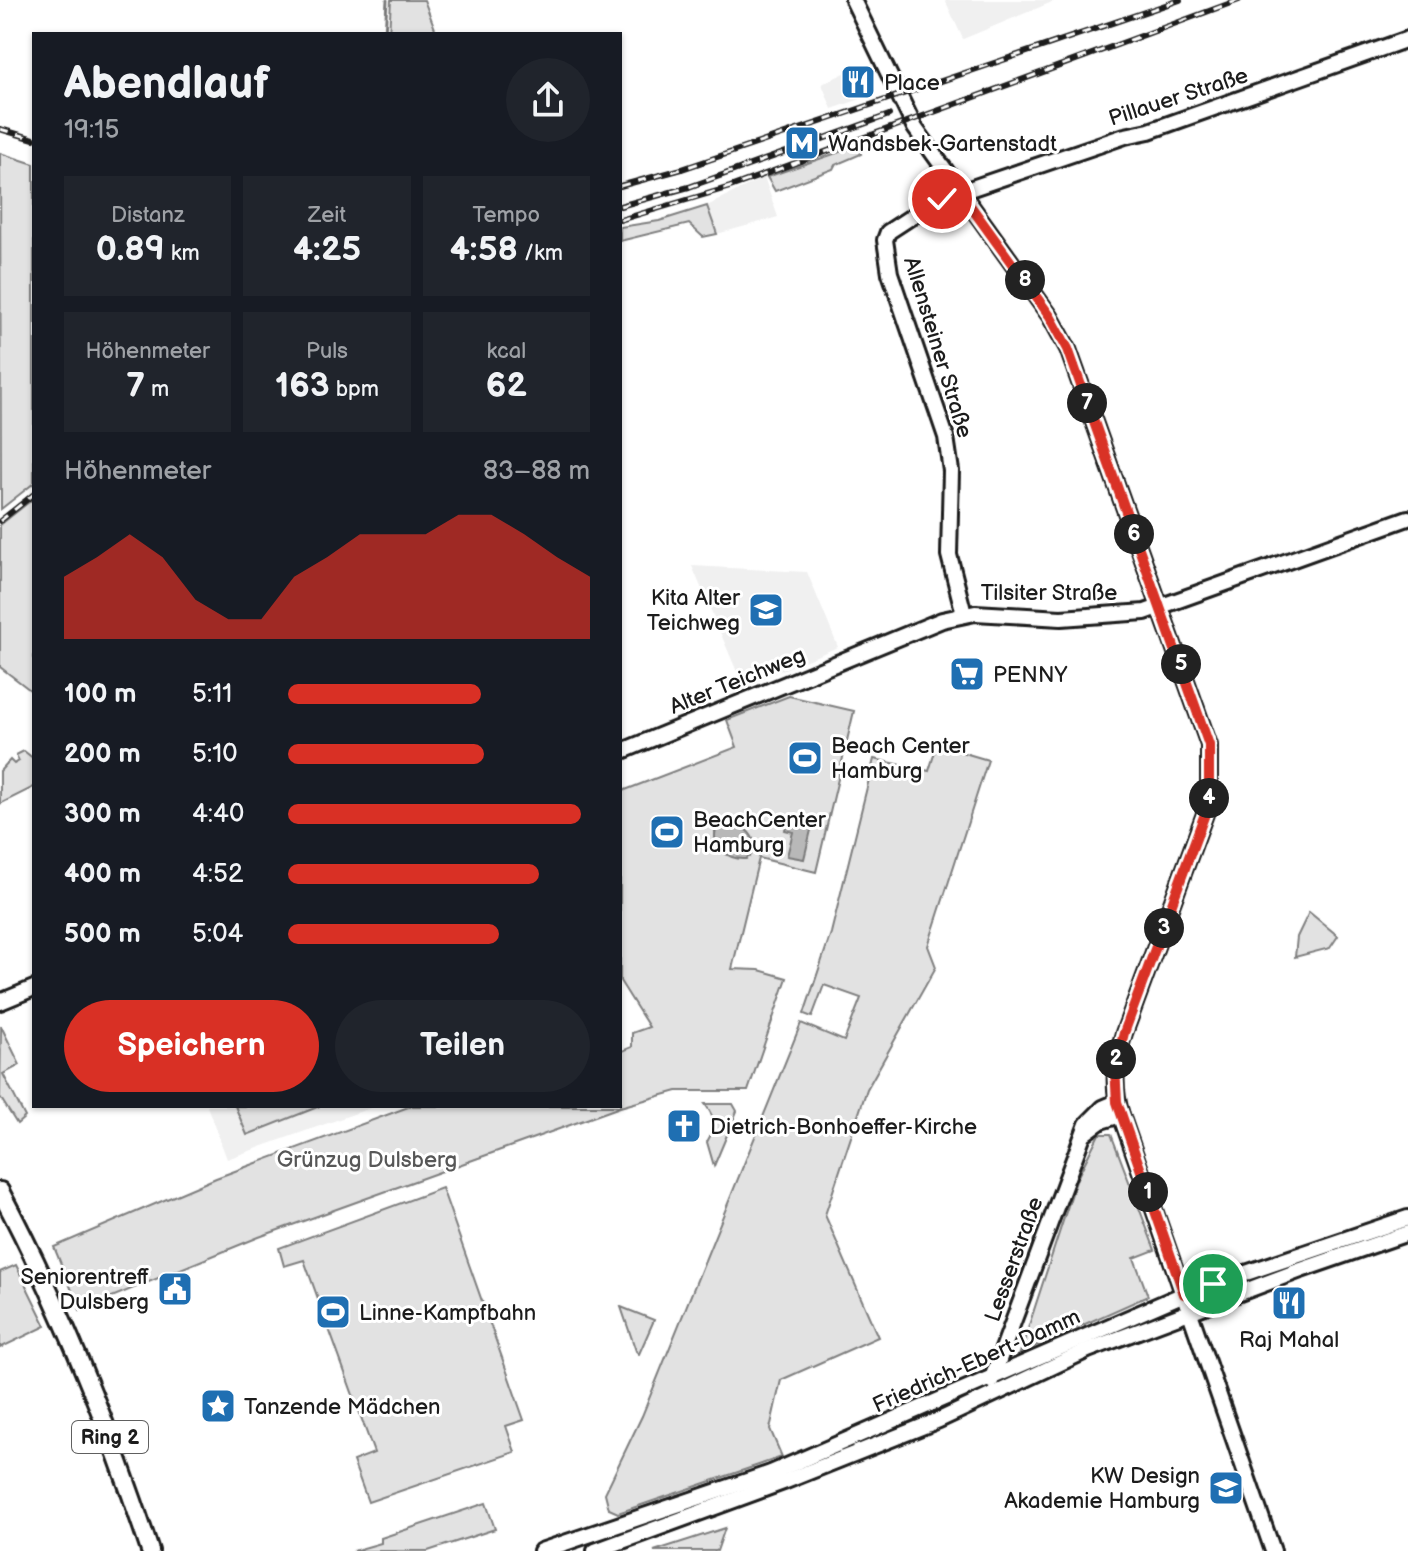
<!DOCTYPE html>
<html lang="de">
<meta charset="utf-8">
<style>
body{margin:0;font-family:"Balsamiq Sans",sans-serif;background:#20242c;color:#f1f3f6;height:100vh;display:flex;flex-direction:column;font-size:30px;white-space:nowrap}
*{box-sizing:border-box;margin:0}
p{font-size:26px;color:#9ea1a6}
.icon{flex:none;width:44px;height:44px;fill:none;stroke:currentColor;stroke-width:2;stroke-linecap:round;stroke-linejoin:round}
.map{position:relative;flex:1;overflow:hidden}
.drawer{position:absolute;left:32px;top:32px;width:590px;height:1076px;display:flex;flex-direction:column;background:#171b24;border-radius:0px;box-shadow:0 2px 6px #0004}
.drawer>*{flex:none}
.pin{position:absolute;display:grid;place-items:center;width:68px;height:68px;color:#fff;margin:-34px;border:4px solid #fff;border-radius:50%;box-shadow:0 2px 8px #0007}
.km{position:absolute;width:40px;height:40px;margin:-20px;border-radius:50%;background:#222;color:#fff;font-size:22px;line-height:40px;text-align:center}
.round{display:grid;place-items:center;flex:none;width:84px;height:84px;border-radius:42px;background:#20242c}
.headline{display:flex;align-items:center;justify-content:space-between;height:136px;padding:0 32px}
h1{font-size:44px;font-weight:700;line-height:60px}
.stats{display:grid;grid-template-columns:repeat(3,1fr);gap:12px;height:136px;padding:8px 32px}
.stats div{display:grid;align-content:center;border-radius:0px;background:#20242c;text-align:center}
.stats b{font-size:34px;font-weight:700}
.stats small{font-size:22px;font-weight:400}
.stats p{font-size:22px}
.chart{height:224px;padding:16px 32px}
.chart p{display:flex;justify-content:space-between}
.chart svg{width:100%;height:144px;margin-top:8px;fill:#d93025;opacity:.7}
.button{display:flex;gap:16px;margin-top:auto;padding:16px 32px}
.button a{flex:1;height:92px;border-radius:48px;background:#d93025;color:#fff;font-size:32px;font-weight:700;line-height:92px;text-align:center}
.button a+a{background:#20242c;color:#f1f3f6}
ul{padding:0 32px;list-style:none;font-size:26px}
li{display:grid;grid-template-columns:128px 96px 1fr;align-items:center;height:60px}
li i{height:20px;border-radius:10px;background:#d93025}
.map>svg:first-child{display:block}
</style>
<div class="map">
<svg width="1408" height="1551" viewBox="0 0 1408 1551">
<rect width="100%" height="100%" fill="#fff"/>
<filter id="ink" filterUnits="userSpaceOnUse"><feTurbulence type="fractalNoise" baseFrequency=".0125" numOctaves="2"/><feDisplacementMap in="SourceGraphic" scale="16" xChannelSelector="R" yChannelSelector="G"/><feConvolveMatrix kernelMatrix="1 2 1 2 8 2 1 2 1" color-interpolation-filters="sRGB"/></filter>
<g filter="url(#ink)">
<g fill="#f0f0f0">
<path d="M 945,0 L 1057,0 L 963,39 Z"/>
<path d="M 861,65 L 875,94 L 832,109 L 822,84 Z"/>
<path d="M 764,177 L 778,217 L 717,234 L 707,206 Z"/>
<path d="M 692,566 L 807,572 L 838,647 L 743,686 Z"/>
<path d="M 207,1106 L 376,1106 L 227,1159 Z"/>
</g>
<g fill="#e2e2e2" stroke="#7f7f7f" stroke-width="2" fill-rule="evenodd">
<path d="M 391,0 L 424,0 L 437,34 L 389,34 Z"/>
<path d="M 857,146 L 861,154 L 835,165 L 833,169 L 775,191 L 767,177 Z"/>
<path d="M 0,153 L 34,164 L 34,483 L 1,509 Z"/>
<path d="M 707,206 L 717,234 L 703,237 L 689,224 L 620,241 L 620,227 L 659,221 Z"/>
<path d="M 34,498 L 34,693 L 0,667 L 0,525 Z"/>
<path d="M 789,696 L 854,711 L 816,872 L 759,858 L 732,969 L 759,970 L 787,978 L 748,1091 L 677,1091 L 620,1107 L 259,1237 L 80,1310 L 54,1247 L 216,1178 L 411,1106 L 620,1106 L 620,1052 L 632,1047 L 632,1033 L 649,1027 L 620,981 L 620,792 L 737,747 L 727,720 ZM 744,828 L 755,843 L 750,857 L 715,843 L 715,831 Z"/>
<path d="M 937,745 L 988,760 L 928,946 L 936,967 L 867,1089 L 825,1215 L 878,1337 L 781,1380 L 770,1429 L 782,1457 L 618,1513 L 609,1509 L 605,1493 L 642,1416 L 801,1023 L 844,1041 L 861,998 L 824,985 L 812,1017 L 804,1014 L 831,933 L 874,759 L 929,771 Z"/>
<path d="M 24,751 L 34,759 L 34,787 L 0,804 L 0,771 L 10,760 L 14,764 L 19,761 L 16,755 Z"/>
<path d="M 1309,912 L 1338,936 L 1330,948 L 1295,957 L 1297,937 Z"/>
<path d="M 1,1026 L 20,1065 L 3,1074 L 25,1117 L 17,1124 L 0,1097 Z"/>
<path d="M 705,1104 L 733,1104 L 737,1111 L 714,1166 L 707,1142 C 716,1126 716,1119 705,1104 Z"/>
<path d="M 235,1106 L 320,1106 L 247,1135 Z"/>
<path d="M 1099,1134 L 1111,1134 L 1155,1250 L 1134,1258 L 1148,1296 L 1020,1353 L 1077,1178 Z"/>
<path d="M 442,1188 L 524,1420 L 506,1426 L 515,1452 L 368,1502 L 353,1461 L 374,1453 L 304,1260 L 284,1266 L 279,1248 Z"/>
<path d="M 16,1265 L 46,1326 L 0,1348 L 0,1272 Z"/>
<path d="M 621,1307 L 654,1320 L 639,1354 L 636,1351 Z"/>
<path d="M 486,1503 L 495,1529 L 428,1551 L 353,1551 L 381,1543 L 381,1538 Z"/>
<path d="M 725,1528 L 717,1551 L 654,1551 Z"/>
</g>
<g fill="#b8b8b8" stroke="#7a7a7a" stroke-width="2">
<path d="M 787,820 L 812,826 L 804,859 L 787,856 L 793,832 L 785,830 Z"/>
<path d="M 730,822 C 744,826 756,834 755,851 L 746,859 C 728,860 709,846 717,827 Z"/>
</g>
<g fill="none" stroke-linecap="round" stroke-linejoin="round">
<path stroke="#7a7a7a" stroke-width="3" d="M 385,34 L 387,0"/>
<defs>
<g id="secondary">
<path d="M 853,0 L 915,128 L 1050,316 L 1068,349 L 1209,745 L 1209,803 L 1124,1033 C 1115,1062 1112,1086 1121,1115 L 1273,1551"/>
<path d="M 964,614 L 949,555 L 951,471 L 946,437 L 890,273 L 885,240 L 888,232 L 937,200 L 1125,136 L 1149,131 L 1408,39"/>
<path d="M 620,752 L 942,620 L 975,613 L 1061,618 L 1145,612 L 1408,518"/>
<path d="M 0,1002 L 34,988"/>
<path d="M 1086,1132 L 1101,1121 L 1121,1115"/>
<path d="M 991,1381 L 1087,1124 L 1103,1108 L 1117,1102"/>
<path d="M 541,1551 L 771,1473 L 1184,1294 L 1408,1218"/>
<path d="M 595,1551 L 786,1481 L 939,1420 L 1088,1350 L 1301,1270 L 1408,1233"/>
</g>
<path id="primary" d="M 0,1191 C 61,1306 109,1427 150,1551"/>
</defs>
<use href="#secondary" stroke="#1c1c1c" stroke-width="20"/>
<use href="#primary" stroke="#1c1c1c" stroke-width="22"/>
<use href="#secondary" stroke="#fff" stroke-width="14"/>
<use href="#primary" stroke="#fff" stroke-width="16"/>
<defs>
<g id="rail">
<path d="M 0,129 L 34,139"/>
<path d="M 620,186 L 682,169 L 1180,0"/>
<path d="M 620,206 L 689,187 L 889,115"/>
<path d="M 620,220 L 730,187 L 1239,0"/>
<path d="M 0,521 L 34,494"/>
</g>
</defs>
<use href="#rail" stroke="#1c1c1c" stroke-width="6"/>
<use href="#rail" stroke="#fff" stroke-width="3" stroke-dasharray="9" stroke-linecap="butt"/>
</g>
</g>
<g fill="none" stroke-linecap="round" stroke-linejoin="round" filter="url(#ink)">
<defs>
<path id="route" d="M 942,199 L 961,193 L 1050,316 L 1068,349 L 1209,745 L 1209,803 L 1124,1033 L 1115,1068 L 1117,1102 L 1184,1294 L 1213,1284"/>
</defs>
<use href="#route" stroke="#fff" stroke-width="16"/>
<use href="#route" stroke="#d93025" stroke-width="10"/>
</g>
<defs>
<symbol id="restaurant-square" viewBox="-11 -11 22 22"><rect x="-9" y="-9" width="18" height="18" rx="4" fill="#1f6fb2" stroke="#fff"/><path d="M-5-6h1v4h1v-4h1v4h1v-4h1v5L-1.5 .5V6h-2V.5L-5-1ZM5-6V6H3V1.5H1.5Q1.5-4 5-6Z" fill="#fff"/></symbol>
<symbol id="metro-square" viewBox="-11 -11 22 22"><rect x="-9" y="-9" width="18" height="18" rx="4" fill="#1f6fb2" stroke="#fff"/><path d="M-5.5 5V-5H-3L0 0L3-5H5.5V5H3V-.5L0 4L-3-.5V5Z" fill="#fff"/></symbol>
<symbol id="school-square" viewBox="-11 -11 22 22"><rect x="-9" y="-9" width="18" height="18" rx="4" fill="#1f6fb2" stroke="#fff"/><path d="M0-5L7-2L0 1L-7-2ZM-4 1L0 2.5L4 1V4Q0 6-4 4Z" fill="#fff"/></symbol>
<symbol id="supermarket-square" viewBox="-11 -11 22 22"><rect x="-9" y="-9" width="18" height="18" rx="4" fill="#1f6fb2" stroke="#fff"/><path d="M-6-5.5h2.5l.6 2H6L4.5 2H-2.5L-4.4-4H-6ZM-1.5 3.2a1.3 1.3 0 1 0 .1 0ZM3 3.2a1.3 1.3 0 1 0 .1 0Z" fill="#fff"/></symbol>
<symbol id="stadium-square" viewBox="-11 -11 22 22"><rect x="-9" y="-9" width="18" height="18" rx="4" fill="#1f6fb2" stroke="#fff"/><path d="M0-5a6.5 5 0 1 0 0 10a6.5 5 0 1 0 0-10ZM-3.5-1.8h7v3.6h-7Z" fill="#fff"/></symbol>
<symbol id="church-square" viewBox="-11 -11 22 22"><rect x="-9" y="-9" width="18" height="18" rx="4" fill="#1f6fb2" stroke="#fff"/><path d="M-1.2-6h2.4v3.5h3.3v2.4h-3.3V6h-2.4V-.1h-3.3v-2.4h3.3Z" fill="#fff"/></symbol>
<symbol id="civic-square" viewBox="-11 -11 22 22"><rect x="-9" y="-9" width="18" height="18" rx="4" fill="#1f6fb2" stroke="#fff"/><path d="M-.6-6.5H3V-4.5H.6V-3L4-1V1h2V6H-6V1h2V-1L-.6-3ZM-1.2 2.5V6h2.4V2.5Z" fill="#fff"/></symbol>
<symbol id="sight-square" viewBox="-11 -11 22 22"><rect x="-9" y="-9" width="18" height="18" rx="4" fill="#1f6fb2" stroke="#fff"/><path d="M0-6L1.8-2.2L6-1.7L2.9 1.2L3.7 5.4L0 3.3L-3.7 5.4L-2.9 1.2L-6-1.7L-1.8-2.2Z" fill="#fff"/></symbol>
</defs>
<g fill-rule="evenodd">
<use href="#restaurant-square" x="838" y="62" width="40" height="40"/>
<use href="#metro-square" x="782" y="123" width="40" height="40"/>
<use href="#school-square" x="746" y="590" width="40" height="40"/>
<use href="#supermarket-square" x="947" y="654" width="40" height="40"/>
<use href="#stadium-square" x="785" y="738" width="40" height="40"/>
<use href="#stadium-square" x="647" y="812" width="40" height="40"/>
<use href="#church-square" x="664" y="1106" width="40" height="40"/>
<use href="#civic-square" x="155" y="1269" width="40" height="40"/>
<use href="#restaurant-square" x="1269" y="1283" width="40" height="40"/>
<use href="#stadium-square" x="313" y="1292" width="40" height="40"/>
<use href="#sight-square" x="198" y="1386" width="40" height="40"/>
<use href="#school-square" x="1206" y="1468" width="40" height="40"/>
</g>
<g text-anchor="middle" stroke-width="6" stroke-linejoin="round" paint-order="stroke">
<rect fill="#fff" stroke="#606060" stroke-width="2" x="72" y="1421" width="76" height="32" rx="6"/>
<g font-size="20" font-weight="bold" fill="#1c1c1c">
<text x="110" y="1444">Ring 2</text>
</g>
<g font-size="22" fill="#1c1c1c" stroke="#fff" text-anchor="start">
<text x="884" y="90">Place</text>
<text x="828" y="151">Wandsbek-Gartenstadt</text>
<text x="740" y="605" text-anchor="end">Kita Alter<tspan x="740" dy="25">Teichweg</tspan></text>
<text x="993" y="682">PENNY</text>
<text x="831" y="753">Beach Center<tspan x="831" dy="25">Hamburg</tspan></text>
<text x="693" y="827">BeachCenter<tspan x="693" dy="25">Hamburg</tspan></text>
<text x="710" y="1134">Dietrich-Bonhoeffer-Kirche</text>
<text x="149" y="1284" text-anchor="end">Seniorentreff<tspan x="149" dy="25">Dulsberg</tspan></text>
<text x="359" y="1320">Linne-Kampfbahn</text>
<text x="1289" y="1347" text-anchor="middle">Raj Mahal</text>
<text x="244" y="1414">Tanzende Mädchen</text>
<text x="1200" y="1483" text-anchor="end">KW Design<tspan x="1200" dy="25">Akademie Hamburg</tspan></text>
</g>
<g font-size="22" fill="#1c1c1c" stroke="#fff">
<text transform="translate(1178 96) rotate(-18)" y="8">Pillauer Straße</text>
<text transform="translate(939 347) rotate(73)" y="8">Allensteiner Straße</text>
<text x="1049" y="600">Tilsiter Straße</text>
<text transform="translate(737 680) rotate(-22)" y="8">Alter Teichweg</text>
<text transform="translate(1013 1259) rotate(-70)" y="8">Lesserstraße</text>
<text transform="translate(976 1360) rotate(-24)" y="8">Friedrich-Ebert-Damm</text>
</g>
<g font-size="22" fill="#575757" stroke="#fff">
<text x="367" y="1167">Grünzug Dulsberg</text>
</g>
</g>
</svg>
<div class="pin" style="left:1213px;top:1284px;background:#1e9e55"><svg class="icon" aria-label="arrive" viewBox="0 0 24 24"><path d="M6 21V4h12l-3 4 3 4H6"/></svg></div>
<div class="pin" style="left:942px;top:199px;background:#d93025"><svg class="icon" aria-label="check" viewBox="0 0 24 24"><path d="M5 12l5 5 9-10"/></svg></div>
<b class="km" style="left:1148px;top:1192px">1</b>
<b class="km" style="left:1116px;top:1059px">2</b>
<b class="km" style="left:1164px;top:928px">3</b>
<b class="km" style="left:1209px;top:798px">4</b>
<b class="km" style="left:1181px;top:664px">5</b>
<b class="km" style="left:1134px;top:534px">6</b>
<b class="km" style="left:1087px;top:403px">7</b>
<b class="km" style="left:1025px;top:280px">8</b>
<section class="drawer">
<div class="headline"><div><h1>Abendlauf</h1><p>19:15</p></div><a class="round"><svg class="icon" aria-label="share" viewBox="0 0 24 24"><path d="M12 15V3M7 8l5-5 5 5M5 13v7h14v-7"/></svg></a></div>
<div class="stats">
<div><p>Distanz</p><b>0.89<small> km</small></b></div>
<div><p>Zeit</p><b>4:25</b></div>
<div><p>Tempo</p><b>4:58<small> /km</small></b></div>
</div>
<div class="stats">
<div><p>Höhenmeter</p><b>7<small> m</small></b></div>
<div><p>Puls</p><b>163<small> bpm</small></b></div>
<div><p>kcal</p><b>62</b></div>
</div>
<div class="chart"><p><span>Höhenmeter</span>83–88 m</p>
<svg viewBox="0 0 160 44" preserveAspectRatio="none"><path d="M0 44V25L10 19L20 12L30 19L40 32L50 38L60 38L70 25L80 19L90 12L100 12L110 12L120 6L130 6L140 12L150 19L160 25V44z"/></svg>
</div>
<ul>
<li><b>100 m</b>5:11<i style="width:64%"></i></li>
<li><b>200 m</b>5:10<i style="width:65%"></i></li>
<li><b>300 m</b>4:40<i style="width:97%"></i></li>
<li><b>400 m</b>4:52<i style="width:83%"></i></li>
<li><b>500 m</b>5:04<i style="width:70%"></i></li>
</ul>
<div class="button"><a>Speichern</a><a>Teilen</a></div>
</section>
</div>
